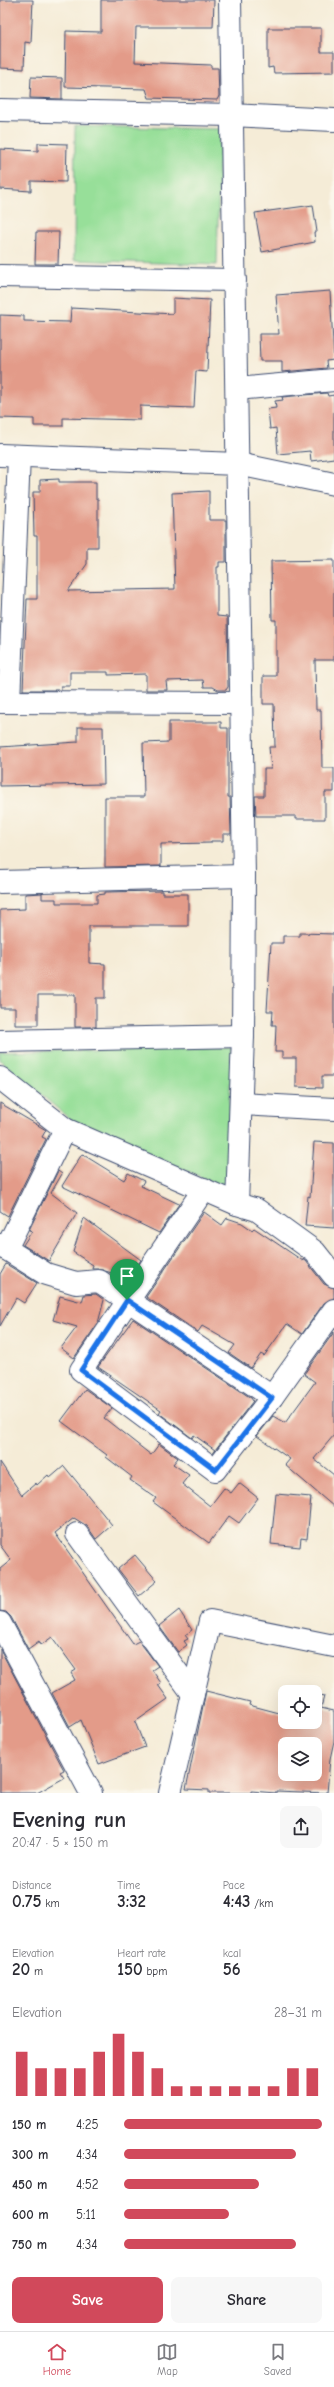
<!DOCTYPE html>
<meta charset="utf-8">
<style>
body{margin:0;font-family:"Comic Neue",sans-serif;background:#f7f7f7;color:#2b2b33;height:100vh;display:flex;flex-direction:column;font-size:15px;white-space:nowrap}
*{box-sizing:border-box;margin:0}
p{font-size:13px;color:#7c7c81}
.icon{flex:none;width:22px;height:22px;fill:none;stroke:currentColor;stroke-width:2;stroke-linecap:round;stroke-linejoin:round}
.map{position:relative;height:1793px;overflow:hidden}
.drawer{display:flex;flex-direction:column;background:#fff;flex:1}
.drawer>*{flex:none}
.fabs{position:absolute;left:278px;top:1685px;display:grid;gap:8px}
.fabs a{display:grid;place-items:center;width:44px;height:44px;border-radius:8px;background:#fff;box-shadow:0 4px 16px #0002;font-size:20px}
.pin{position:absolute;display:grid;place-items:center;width:34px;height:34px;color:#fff;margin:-41px -17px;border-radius:50% 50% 50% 0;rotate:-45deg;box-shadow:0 0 4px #0007}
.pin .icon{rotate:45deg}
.round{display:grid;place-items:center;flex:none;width:42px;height:42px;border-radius:8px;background:#f7f7f7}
.headline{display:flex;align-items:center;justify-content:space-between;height:68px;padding:0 12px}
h1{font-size:22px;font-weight:800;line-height:30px}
.figures{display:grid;grid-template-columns:repeat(3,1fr);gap:6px;height:68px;padding:4px 12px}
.figures div{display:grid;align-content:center}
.figures b{font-size:17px;font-weight:800}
.figures small{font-size:11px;font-weight:400}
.figures p{font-size:11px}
.chart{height:112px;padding:8px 12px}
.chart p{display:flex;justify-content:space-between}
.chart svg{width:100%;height:72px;margin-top:4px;stroke:#d1495b;stroke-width:6}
.cta{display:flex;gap:8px;margin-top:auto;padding:8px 12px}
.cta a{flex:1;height:46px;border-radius:8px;background:#d1495b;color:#fff;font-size:16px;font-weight:800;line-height:46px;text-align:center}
.cta a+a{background:#f7f7f7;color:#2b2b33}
ul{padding:0 12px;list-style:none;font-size:13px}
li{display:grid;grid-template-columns:64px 48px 1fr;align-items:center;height:30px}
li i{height:10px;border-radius:5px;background:#d1495b}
.dock{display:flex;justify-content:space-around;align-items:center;height:56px;border-top:1px solid #e1e1e2;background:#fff;font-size:11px;color:#7c7c81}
.dock a{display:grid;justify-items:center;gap:2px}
.dock .current{color:#d1495b}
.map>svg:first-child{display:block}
</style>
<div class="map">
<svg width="334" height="1793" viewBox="0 0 334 1793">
<rect width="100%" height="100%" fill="#fbf7ec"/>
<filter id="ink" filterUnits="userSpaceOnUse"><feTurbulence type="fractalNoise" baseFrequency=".025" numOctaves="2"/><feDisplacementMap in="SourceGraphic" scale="8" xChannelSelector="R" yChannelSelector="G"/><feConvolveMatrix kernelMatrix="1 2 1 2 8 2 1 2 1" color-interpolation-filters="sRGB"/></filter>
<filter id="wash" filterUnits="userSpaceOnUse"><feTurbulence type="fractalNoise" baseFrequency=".012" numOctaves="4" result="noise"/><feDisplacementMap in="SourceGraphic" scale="16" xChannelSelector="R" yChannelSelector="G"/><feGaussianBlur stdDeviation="0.9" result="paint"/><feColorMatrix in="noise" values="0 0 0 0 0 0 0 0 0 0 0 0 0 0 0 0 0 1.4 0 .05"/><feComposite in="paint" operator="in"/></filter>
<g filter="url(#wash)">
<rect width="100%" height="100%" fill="#f5ecd7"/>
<g fill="#97df99" stroke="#59877c">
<path d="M 75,126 L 220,129 L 217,265 L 74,260 Z"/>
<path d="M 231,1047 L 228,1189 L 71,1120 L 0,1060 L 0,1052 Z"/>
</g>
<g id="blocks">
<g fill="#e39b89" fill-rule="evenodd">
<path d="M 0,0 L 33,0 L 31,43 L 25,42 L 24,69 L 0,68 Z"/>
<path d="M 101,0 L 214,0 L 213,27 L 136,27 L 135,62 L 211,65 L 211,68 L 218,68 L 219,96 L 217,100 L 149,98 L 146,89 L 65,87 L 66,31 L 101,32 Z"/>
<path d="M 268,28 L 321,28 L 321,52 L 334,52 L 334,72 L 274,73 L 273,67 L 268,68 Z"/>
<path d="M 31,77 L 62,78 L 62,99 L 30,98 Z"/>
<path d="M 38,143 L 67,144 L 66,182 L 31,181 L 31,191 L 0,189 L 0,149 L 38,151 Z"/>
<path d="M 313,205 L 317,232 L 314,232 L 315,242 L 262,252 L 255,213 Z"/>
<path d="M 36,232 L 59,232 L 58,264 L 35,264 Z"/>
<path d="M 330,291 L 334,360 L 326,361 L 327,368 L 282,372 L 282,361 L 260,361 L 259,334 L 279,334 L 276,295 Z"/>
<path d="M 173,298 L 210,300 L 207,372 L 196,371 L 194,408 L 140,406 L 140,420 L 63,418 L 63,426 L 34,426 L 34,419 L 0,418 L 0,315 L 24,316 L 24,321 L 70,322 L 71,308 L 173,314 Z"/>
<path d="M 327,393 L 328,396 L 334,395 L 334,458 L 311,461 L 310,451 L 278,454 L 276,428 L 270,429 L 268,409 L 276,408 L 275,401 L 283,400 L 282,397 Z"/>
<path d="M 59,479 L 59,482 L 96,482 L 96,499 L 98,499 L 98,547 L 87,547 L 87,564 L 68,591 L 175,589 L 172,493 L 209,491 L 209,520 L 226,520 L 226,562 L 219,562 L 219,567 L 217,567 L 217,616 L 227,617 L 228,687 L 226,690 L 218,690 L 213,687 L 204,687 L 203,680 L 166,681 L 167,690 L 146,690 L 146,674 L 108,675 L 108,672 L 70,672 L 70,686 L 61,686 L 61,690 L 23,690 L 27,599 L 37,599 L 37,536 L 34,536 L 33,492 L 40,492 L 40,480 Z"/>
<path d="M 334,560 L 334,660 L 315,660 L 316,710 L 321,710 L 322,768 L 334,768 L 334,792 L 325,792 L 325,819 L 296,819 L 296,816 L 256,816 L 255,796 L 264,796 L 264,769 L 271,769 L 269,747 L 275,747 L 274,704 L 263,704 L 263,676 L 276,676 L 276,620 L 272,620 L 271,561 Z"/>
<path d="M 169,722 L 221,722 L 221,728 L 228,728 L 228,797 L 230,797 L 231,834 L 223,834 L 223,841 L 211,841 L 211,843 L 161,844 L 161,866 L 105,867 L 105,797 L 144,797 L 143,743 L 169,742 Z"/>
<path d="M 78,727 L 103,727 L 104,784 L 0,786 L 0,747 L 78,742 Z"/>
<path d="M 162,891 L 162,894 L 188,894 L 188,926 L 89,926 L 89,963 L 105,964 L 105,998 L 96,998 L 96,1027 L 75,1027 L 75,995 L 38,995 L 38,1025 L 15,1025 L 15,1008 L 0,1008 L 0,910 L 25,909 L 25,894 L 42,893 L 42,899 L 56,899 L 56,903 L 97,903 L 97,895 L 105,894 L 105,892 Z"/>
<path d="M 300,933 L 334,934 L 334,1076 L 322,1076 L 322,1088 L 296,1087 L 296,1058 L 282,1058 L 282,1052 L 275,1052 L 276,1025 L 272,1025 L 273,1011 L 267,1011 L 271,943 L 283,943 L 283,936 L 300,936 Z"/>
<path d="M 0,1103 L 46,1130 L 42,1137 L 46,1139 L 8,1216 L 0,1211 Z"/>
<path d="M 314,1142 L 334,1143 L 334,1228 L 305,1226 L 308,1196 L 310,1197 Z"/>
<path d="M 82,1154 L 124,1180 L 128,1173 L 144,1181 L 141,1186 L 179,1204 L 159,1233 L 62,1186 Z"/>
<path d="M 58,1171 L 62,1174 L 51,1193 L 77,1213 L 49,1261 L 23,1245 L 32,1231 L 29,1230 Z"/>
<path d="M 204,1212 L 222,1225 L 227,1218 L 242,1223 L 252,1230 L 254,1228 L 303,1261 L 303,1259 L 306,1261 L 324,1284 L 334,1288 L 334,1298 L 324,1303 L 302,1334 L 287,1324 L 264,1356 L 261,1354 L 251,1368 L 229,1353 L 235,1345 L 202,1326 L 198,1332 L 146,1297 Z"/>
<path d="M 84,1218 L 141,1260 L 125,1283 L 112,1273 L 98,1269 L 92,1269 L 93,1265 L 73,1252 Z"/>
<path d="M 6,1264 L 37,1283 L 24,1303 L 16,1298 L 0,1326 L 0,1274 Z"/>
<path d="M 96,1294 L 104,1300 L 98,1323 L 74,1358 L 61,1348 L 77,1327 L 53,1320 L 60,1296 L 82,1302 L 84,1295 Z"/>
<path d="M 133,1319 L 251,1398 L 253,1401 L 215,1450 L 194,1435 L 192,1438 L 159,1413 L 161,1410 L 98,1367 Z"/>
<path d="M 334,1332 L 334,1435 L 314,1459 L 334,1475 L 334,1507 L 285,1465 L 290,1459 L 257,1436 L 273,1416 L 285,1423 L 315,1382 L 304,1374 Z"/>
<path d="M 85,1389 L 112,1408 L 104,1418 L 151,1455 L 159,1444 L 178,1458 L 173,1464 L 189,1475 L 182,1484 L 210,1506 L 224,1488 L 231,1493 L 239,1483 L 258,1498 L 239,1523 L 229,1516 L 209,1543 L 153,1502 L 156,1498 L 130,1480 L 132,1477 L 106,1457 L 107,1455 L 61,1421 Z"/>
<path d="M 0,1462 L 22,1495 L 36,1483 L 37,1485 L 48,1475 L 50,1478 L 64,1466 L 112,1525 L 96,1539 L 87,1526 L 74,1518 L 55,1533 L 133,1644 L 139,1641 L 158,1666 L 152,1670 L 161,1683 L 158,1685 L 168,1699 L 135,1722 L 145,1747 L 99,1764 L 81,1720 L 70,1727 L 52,1693 L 75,1680 L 71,1673 L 76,1670 L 52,1637 L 41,1645 L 39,1641 L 28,1649 L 11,1617 L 6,1612 L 0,1611 L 0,1569 L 11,1560 L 0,1545 Z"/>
<path d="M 276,1494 L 311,1497 L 307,1539 L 301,1538 L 300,1547 L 271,1544 Z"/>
<path d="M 135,1555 L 157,1581 L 139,1596 L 118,1569 Z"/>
<path d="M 179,1610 L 192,1630 L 185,1635 L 188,1639 L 184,1641 L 187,1645 L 178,1652 L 159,1626 Z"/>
<path d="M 0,1649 L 64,1770 L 60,1772 L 64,1778 L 37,1793 L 0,1793 Z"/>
<path d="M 290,1687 L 308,1692 L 288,1692 Z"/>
<path d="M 206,1691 L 250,1702 L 249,1705 L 283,1714 L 285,1706 L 285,1722 L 315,1722 L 315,1694 L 324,1696 L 321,1708 L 334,1711 L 334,1741 L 330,1759 L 327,1793 L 276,1791 L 276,1793 L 251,1791 L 251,1793 L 209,1793 L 209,1790 L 186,1789 ZM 285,1744 L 315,1744 L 315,1774 L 285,1774 Z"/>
</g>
</g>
</g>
<g filter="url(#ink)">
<use href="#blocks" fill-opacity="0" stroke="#3c4b70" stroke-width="1"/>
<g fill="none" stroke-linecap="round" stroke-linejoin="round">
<defs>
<g id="street">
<path d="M 0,110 L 231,115 L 334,120"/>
<path d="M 0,276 L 235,280"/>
<path d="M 237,389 L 334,380"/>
<path d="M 0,702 L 240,703"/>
<path d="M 9,702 L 19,456"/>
<path d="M 0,882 L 244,876"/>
<path d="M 0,1041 L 243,1036"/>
<path d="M 0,1078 L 65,1129 L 237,1204 L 243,1036 L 244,876 L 230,0"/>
<path d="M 241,1104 L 334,1109"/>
<path d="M 204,1189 L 81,1370 L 215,1470 L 272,1397"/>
<path d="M 237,1204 L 257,1210 L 315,1252 L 334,1276"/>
<path d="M 0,1245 L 46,1274 L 76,1283 L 99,1281 L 272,1397 L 334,1310"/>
<path d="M 6,1249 L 65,1129"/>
<path d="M 77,1534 L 193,1694"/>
<path d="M 0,1623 L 91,1793"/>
<path d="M 170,1793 L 210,1621 L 334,1646"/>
</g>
<path id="secondary" d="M 0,455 L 238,464 L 334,484"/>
</defs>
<use href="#street" stroke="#3c4b70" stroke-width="24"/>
<use href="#secondary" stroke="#3c4b70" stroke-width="24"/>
<use href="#street" stroke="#fff" stroke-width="22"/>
<use href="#secondary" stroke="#fff" stroke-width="22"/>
</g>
</g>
<g fill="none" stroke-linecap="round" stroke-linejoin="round" filter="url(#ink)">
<defs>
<path id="route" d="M 127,1300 L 272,1398 L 216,1470 L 81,1370 Z"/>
</defs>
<use href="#route" stroke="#fff" stroke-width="8"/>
<use href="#route" stroke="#1a73e8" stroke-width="5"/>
</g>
</svg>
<div class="fabs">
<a><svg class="icon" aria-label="locate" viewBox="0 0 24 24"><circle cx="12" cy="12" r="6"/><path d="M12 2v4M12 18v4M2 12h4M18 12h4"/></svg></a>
<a><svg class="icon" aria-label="layers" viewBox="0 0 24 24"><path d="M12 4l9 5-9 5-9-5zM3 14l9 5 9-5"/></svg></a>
</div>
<div class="pin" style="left:127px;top:1300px;background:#1e9e55"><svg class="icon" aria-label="arrive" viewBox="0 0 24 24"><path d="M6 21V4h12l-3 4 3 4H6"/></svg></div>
</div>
<section class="drawer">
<div class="headline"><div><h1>Evening run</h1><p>20:47 · 5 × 150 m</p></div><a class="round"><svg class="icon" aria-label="share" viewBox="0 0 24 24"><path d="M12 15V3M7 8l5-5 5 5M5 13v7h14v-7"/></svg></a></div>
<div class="figures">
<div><p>Distance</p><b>0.75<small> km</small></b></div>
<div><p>Time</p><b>3:32</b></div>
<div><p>Pace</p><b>4:43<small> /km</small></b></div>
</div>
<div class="figures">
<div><p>Elevation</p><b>20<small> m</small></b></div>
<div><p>Heart rate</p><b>150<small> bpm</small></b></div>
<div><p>kcal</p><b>56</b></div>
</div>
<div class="chart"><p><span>Elevation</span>28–31 m</p>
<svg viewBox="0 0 160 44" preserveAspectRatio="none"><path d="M5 44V17M15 44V27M25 44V27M35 44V27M45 44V17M55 44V6M65 44V17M75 44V27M85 44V38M95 44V38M105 44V38M115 44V38M125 44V38M135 44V38M145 44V27M155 44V27"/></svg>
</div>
<ul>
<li><b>150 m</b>4:25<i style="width:100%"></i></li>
<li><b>300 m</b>4:34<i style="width:87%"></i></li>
<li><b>450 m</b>4:52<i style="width:68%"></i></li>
<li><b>600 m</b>5:11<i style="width:53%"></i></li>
<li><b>750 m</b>4:34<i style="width:87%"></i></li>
</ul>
<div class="cta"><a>Save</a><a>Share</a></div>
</section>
<nav class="dock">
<a class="current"><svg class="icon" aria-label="home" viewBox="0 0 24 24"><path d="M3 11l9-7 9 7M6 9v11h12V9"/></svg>Home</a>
<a><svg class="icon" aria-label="map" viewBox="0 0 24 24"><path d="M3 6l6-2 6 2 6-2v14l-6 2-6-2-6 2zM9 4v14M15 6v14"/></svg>Map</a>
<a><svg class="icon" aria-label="saved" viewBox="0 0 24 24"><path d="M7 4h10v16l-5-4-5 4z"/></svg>Saved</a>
</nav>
